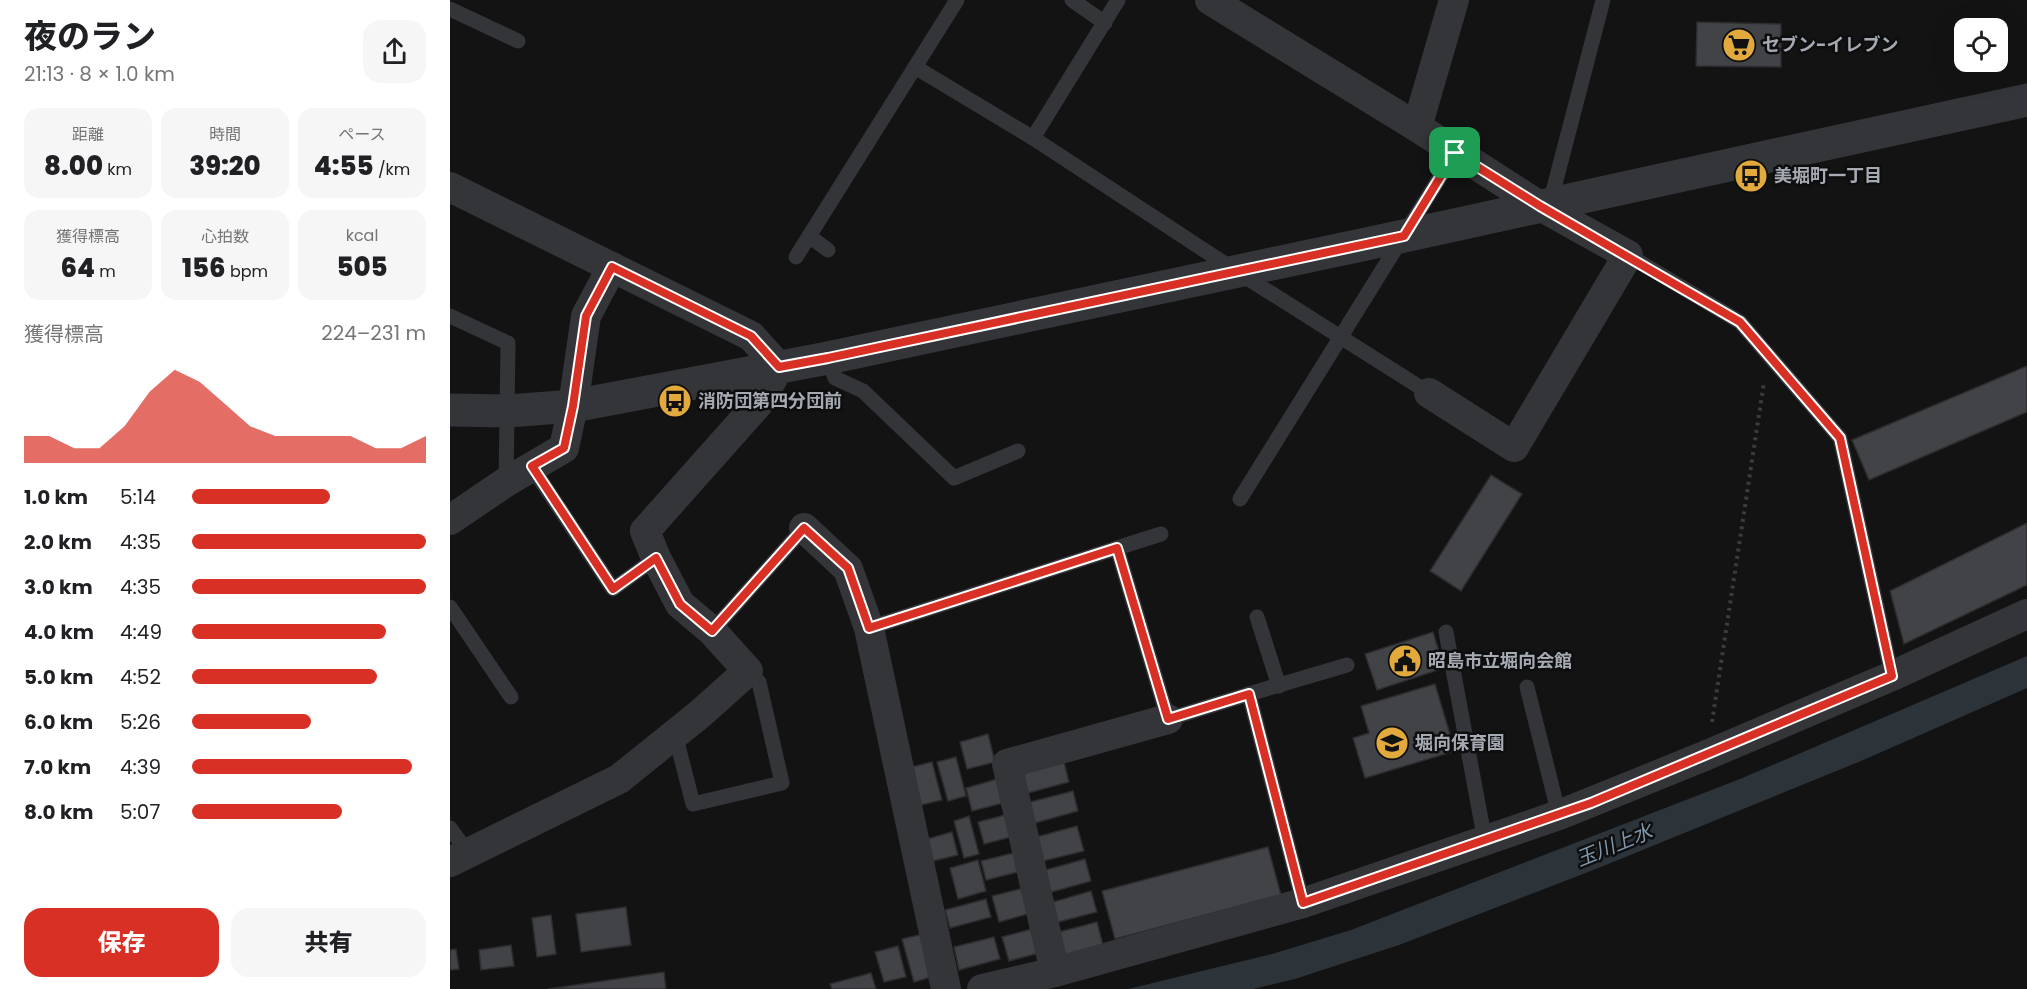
<!DOCTYPE html>
<html lang="ja">
<meta charset="utf-8">
<style>
body{margin:0;font-family:Poppins,"Noto Sans JP",sans-serif;background:#f6f6f6;color:#202124;height:100vh;display:flex;flex-direction:column;font-size:22px;white-space:nowrap}
*{box-sizing:border-box;margin:0}
p{font-size:20px;color:#757577}
.icon{flex:none;width:33px;height:33px;fill:none;stroke:currentColor;stroke-width:2;stroke-linecap:round;stroke-linejoin:round}
.map{position:relative;flex:1;overflow:hidden}
.side{display:flex;flex-direction:column;background:#fff;width:450px}
.side>*{flex:none}
.buttons{position:absolute;left:1504px;top:18px;display:grid;gap:12px}
.buttons a{display:grid;place-items:center;width:54px;height:54px;border-radius:12px;background:#fff;box-shadow:0 6px 24px #0002;font-size:30px}
.pin{position:absolute;display:grid;place-items:center;width:51px;height:51px;color:#fff;margin:-26px;border-radius:12px;box-shadow:0 3px 9px #0006}
.round{display:grid;place-items:center;flex:none;width:63px;height:63px;border-radius:18px;background:#f6f6f6}
.head{display:flex;align-items:center;justify-content:space-between;height:102px;padding:0 24px}
h1{font-size:33px;font-weight:800;line-height:45px}
.stats{display:grid;grid-template-columns:repeat(3,1fr);gap:9px;height:102px;padding:6px 24px}
.stats div{display:grid;align-content:center;border-radius:15px;background:#f6f6f6;text-align:center}
.stats b{font-size:26px;font-weight:800}
.stats small{font-size:16px;font-weight:400}
.stats p{font-size:16px}
.chart{height:168px;padding:12px 24px}
.chart p{display:flex;justify-content:space-between}
.chart svg{width:100%;height:108px;margin-top:6px;fill:#d93025;opacity:.7}
.action{display:flex;gap:12px;margin-top:auto;padding:12px 24px}
.action a{flex:1;height:69px;border-radius:18px;background:#d93025;color:#fff;font-size:24px;font-weight:800;line-height:69px;text-align:center}
.action a+a{background:#f6f6f6;color:#202124}
ul{padding:0 24px;list-style:none;font-size:20px}
li{display:grid;grid-template-columns:96px 72px 1fr;align-items:center;height:45px}
li i{height:15px;border-radius:8px;background:#d93025}
main{display:flex;flex:1;min-height:0}
.map>svg:first-child{display:block}
</style>
<main>
<section class="side">
<div class="head"><div><h1>夜のラン</h1><p>21:13 · 8 × 1.0 km</p></div><a class="round"><svg class="icon" aria-label="share" viewBox="0 0 24 24"><path d="M12 15V3M7 8l5-5 5 5M5 13v7h14v-7"/></svg></a></div>
<div class="stats">
<div><p>距離</p><b>8.00<small> km</small></b></div>
<div><p>時間</p><b>39:20</b></div>
<div><p>ペース</p><b>4:55<small> /km</small></b></div>
</div>
<div class="stats">
<div><p>獲得標高</p><b>64<small> m</small></b></div>
<div><p>心拍数</p><b>156<small> bpm</small></b></div>
<div><p>kcal</p><b>505</b></div>
</div>
<div class="chart"><p><span>獲得標高</span>224–231 m</p>
<svg viewBox="0 0 160 44" preserveAspectRatio="none"><path d="M0 44V33L10 33L20 38L30 38L40 29L50 15L60 6L70 11L80 20L90 29L100 33L110 33L120 33L130 33L140 38L150 38L160 33V44z"/></svg>
</div>
<ul>
<li><b>1.0 km</b>5:14<i style="width:59%"></i></li>
<li><b>2.0 km</b>4:35<i style="width:100%"></i></li>
<li><b>3.0 km</b>4:35<i style="width:100%"></i></li>
<li><b>4.0 km</b>4:49<i style="width:83%"></i></li>
<li><b>5.0 km</b>4:52<i style="width:79%"></i></li>
<li><b>6.0 km</b>5:26<i style="width:51%"></i></li>
<li><b>7.0 km</b>4:39<i style="width:94%"></i></li>
<li><b>8.0 km</b>5:07<i style="width:64%"></i></li>
</ul>
<div class="action"><a>保存</a><a>共有</a></div>
</section>
<div class="map">
<svg width="1577" height="989" viewBox="0 0 1577 989">
<rect width="100%" height="100%" fill="#131314"/>
<path fill="#2c3339" d="M 1577,656 L 1577,688 L 1411,761 L 1146,869 L 949,945 L 845,979 L 803,989 L 678,989 L 822,954 L 901,930 L 1290,779 Z"/>
<g fill="#424347" stroke="#2d2d30" stroke-width="1.5">
<path d="M 1247,22 L 1331,24 L 1331,67 L 1246,66 Z"/>
<path d="M 1577,366 L 1577,412 L 1419,480 L 1402,440 Z"/>
<path d="M 1041,475 L 1072,494 L 1011,591 L 980,571 Z"/>
<path d="M 1577,523 L 1577,585 L 1454,644 L 1440,591 Z"/>
<path d="M 983,632 L 994,668 L 927,690 L 915,654 Z"/>
<path d="M 985,684 L 1005,751 L 915,778 L 903,738 L 919,733 L 911,706 Z"/>
<path d="M 538,734 L 545,762 L 517,769 L 510,742 Z"/>
<path d="M 506,757 L 516,796 L 498,801 L 487,762 Z"/>
<path d="M 482,762 L 492,800 L 467,806 L 457,768 Z"/>
<path d="M 614,762 L 619,782 L 574,794 L 568,774 Z"/>
<path d="M 547,779 L 553,803 L 522,811 L 516,788 Z"/>
<path d="M 623,791 L 628,811 L 585,823 L 580,802 Z"/>
<path d="M 559,814 L 565,836 L 534,844 L 528,822 Z"/>
<path d="M 519,816 L 529,854 L 514,858 L 504,821 Z"/>
<path d="M 627,826 L 634,851 L 593,861 L 586,837 Z"/>
<path d="M 502,832 L 508,855 L 483,861 L 477,839 Z"/>
<path d="M 818,847 L 831,895 L 665,939 L 652,891 Z"/>
<path d="M 567,852 L 572,871 L 536,880 L 531,861 Z"/>
<path d="M 635,859 L 641,881 L 598,893 L 592,871 Z"/>
<path d="M 528,860 L 536,891 L 508,899 L 500,868 Z"/>
<path d="M 578,887 L 585,912 L 549,922 L 542,896 Z"/>
<path d="M 641,891 L 647,912 L 608,922 L 603,902 Z"/>
<path d="M 536,899 L 541,917 L 500,928 L 495,910 Z"/>
<path d="M 176,907 L 181,945 L 131,952 L 126,914 Z"/>
<path d="M 101,915 L 106,954 L 87,957 L 82,918 Z"/>
<path d="M 647,922 L 653,945 L 611,956 L 605,933 Z"/>
<path d="M 586,928 L 593,952 L 559,961 L 552,937 Z"/>
<path d="M 473,934 L 485,976 L 464,982 L 452,939 Z"/>
<path d="M 544,937 L 550,959 L 509,970 L 504,947 Z"/>
<path d="M 61,945 L 64,966 L 31,970 L 29,950 Z"/>
<path d="M 448,946 L 456,977 L 434,982 L 425,952 Z"/>
<path d="M 6,949 L 9,969 L 0,970 L 0,950 Z"/>
<path d="M 214,972 L 216,989 L 98,989 Z"/>
<path d="M 421,973 L 426,989 L 382,989 L 380,984 Z"/>
</g>
<g fill="none" stroke-linecap="round" stroke-linejoin="round">
<path stroke="#3a3c40" stroke-width="4" stroke-dasharray="3 4.5" stroke-linecap="butt" d="M 1262,722 L 1314,382"/>
<g stroke="#343539" stroke-width="15">
<path d="M 622,0 L 655,23"/>
<path d="M 0,9 L 68,41"/>
<path d="M 465,67 L 583,138 L 786,271 L 979,393"/>
<path d="M 583,138 L 668,0"/>
<path d="M 1100,203 L 1153,0"/>
<path d="M 359,236 L 378,250"/>
<path d="M 1178,255 L 1290,322 L 1390,438 L 1442,676"/>
<path d="M 346,257 L 507,0"/>
<path d="M 0,316 L 58,343 L 56,482"/>
<path d="M 378,358 L 385,378 L 413,391 L 504,478 L 568,451"/>
<path d="M 82,467 L 163,589 L 206,558"/>
<path d="M 790,499 L 1005,153"/>
<path d="M 667,548 L 711,534"/>
<path d="M 0,607 L 61,697"/>
<path d="M 807,617 L 829,686"/>
<path d="M 419,628 L 667,548 L 718,719 L 799,694 L 853,903"/>
<path d="M 262,631 L 354,528"/>
<path d="M 996,632 L 1035,841"/>
<path d="M 1077,687 L 1109,815"/>
<path d="M 799,694 L 897,665"/>
<path d="M 225,734 L 243,804 L 332,783 L 309,682 L 298,671"/>
<path d="M 0,828 L 18,853"/>
</g>
<g stroke="#343539" stroke-width="30">
<path d="M 760,0 L 967,127 L 1090,206 L 1178,255 L 1064,447 L 979,393"/>
<path d="M 967,127 L 1004,0"/>
<path d="M 0,187 L 301,336 L 329,367 L 308,404 L 195,531 L 206,558 L 230,604 L 262,631 L 298,671 L 250,714 L 169,779 L 0,862"/>
<path d="M 0,520 L 56,482 L 114,448 L 123,406 L 136,316 L 162,267"/>
<path d="M 354,528 L 398,569 L 419,628 L 496,989"/>
<path d="M 605,972 L 557,764 L 718,719"/>
<path d="M 532,989 L 605,972 L 853,903 L 1109,815 L 1257,755 L 1442,676 L 1577,614"/>
</g>
<path stroke="#343539" stroke-width="33" d="M 0,410 L 58,411 L 123,406 L 378,358 L 954,236 L 1577,100"/>
</g>
<g fill="none" stroke-linecap="round" stroke-linejoin="round">
<defs>
<path id="route" d="M 1005,153 L 1090,206 L 1290,322 L 1390,438 L 1442,676 L 1141,803 L 853,903 L 799,694 L 718,719 L 667,548 L 419,628 L 398,568 L 354,528 L 262,631 L 230,604 L 206,558 L 163,589 L 82,466 L 114,448 L 123,406 L 136,316 L 162,267 L 301,336 L 329,367 L 378,358 L 954,236 Z"/>
</defs>
<use href="#route" stroke="#fff" stroke-width="12"/>
<use href="#route" stroke="#d93025" stroke-width="8"/>
</g>
<defs>
<symbol id="supermarket-disc" viewBox="-11 -11 22 22"><circle r="9.5" fill="#e2a93d" stroke="#0e0e0f"/><path d="M-6-5.5h2.5l.6 2H6L4.5 2H-2.5L-4.4-4H-6ZM-1.5 3.2a1.3 1.3 0 1 0 .1 0ZM3 3.2a1.3 1.3 0 1 0 .1 0Z" fill="#111"/></symbol>
<symbol id="bus-disc" viewBox="-11 -11 22 22"><circle r="9.5" fill="#e2a93d" stroke="#0e0e0f"/><path d="M-5-6H5V4H4V6H2V4H-2V6H-4V4H-5ZM-3.5-4V0h7V-4ZM-3.5 1.2v1.5H-2V1.2ZM2 1.2v1.5H3.5V1.2Z" fill="#111"/></symbol>
<symbol id="civic-disc" viewBox="-11 -11 22 22"><circle r="9.5" fill="#e2a93d" stroke="#0e0e0f"/><path d="M-.6-6.5H3V-4.5H.6V-3L4-1V1h2V6H-6V1h2V-1L-.6-3ZM-1.2 2.5V6h2.4V2.5Z" fill="#111"/></symbol>
<symbol id="school-disc" viewBox="-11 -11 22 22"><circle r="9.5" fill="#e2a93d" stroke="#0e0e0f"/><path d="M0-5L7-2L0 1L-7-2ZM-4 1L0 2.5L4 1V4Q0 6-4 4Z" fill="#111"/></symbol>
</defs>
<g fill-rule="evenodd">
<use href="#supermarket-disc" x="1270" y="26" width="38" height="38"/>
<use href="#bus-disc" x="1282" y="157" width="38" height="38"/>
<use href="#bus-disc" x="206" y="382" width="38" height="38"/>
<use href="#civic-disc" x="936" y="642" width="38" height="38"/>
<use href="#school-disc" x="923" y="724" width="38" height="38"/>
</g>
<g text-anchor="middle" stroke-width="5" stroke-linejoin="round" paint-order="stroke">
<g font-size="18" font-weight="bold" fill="#a5aab3" stroke="#0e0e0f" text-anchor="start">
<text x="1312" y="51">セブン-イレブン</text>
<text x="1324" y="182">美堀町一丁目</text>
<text x="248" y="407">消防団第四分団前</text>
<text x="978" y="667">昭島市立堀向会館</text>
<text x="965" y="749">堀向保育園</text>
</g>
<g font-size="20" font-style="italic" fill="#7f97ac" stroke="#0e0e0f">
<text transform="translate(1164 845) rotate(-22)" y="7">玉川上水</text>
</g>
</g>
</svg>
<div class="buttons">
<a><svg class="icon" aria-label="locate" viewBox="0 0 24 24"><circle cx="12" cy="12" r="6"/><path d="M12 2v4M12 18v4M2 12h4M18 12h4"/></svg></a>
</div>
<div class="pin" style="left:1005px;top:153px;background:#1e9e55"><svg class="icon" aria-label="arrive" viewBox="0 0 24 24"><path d="M6 21V4h12l-3 4 3 4H6"/></svg></div>
</div>
</main>
